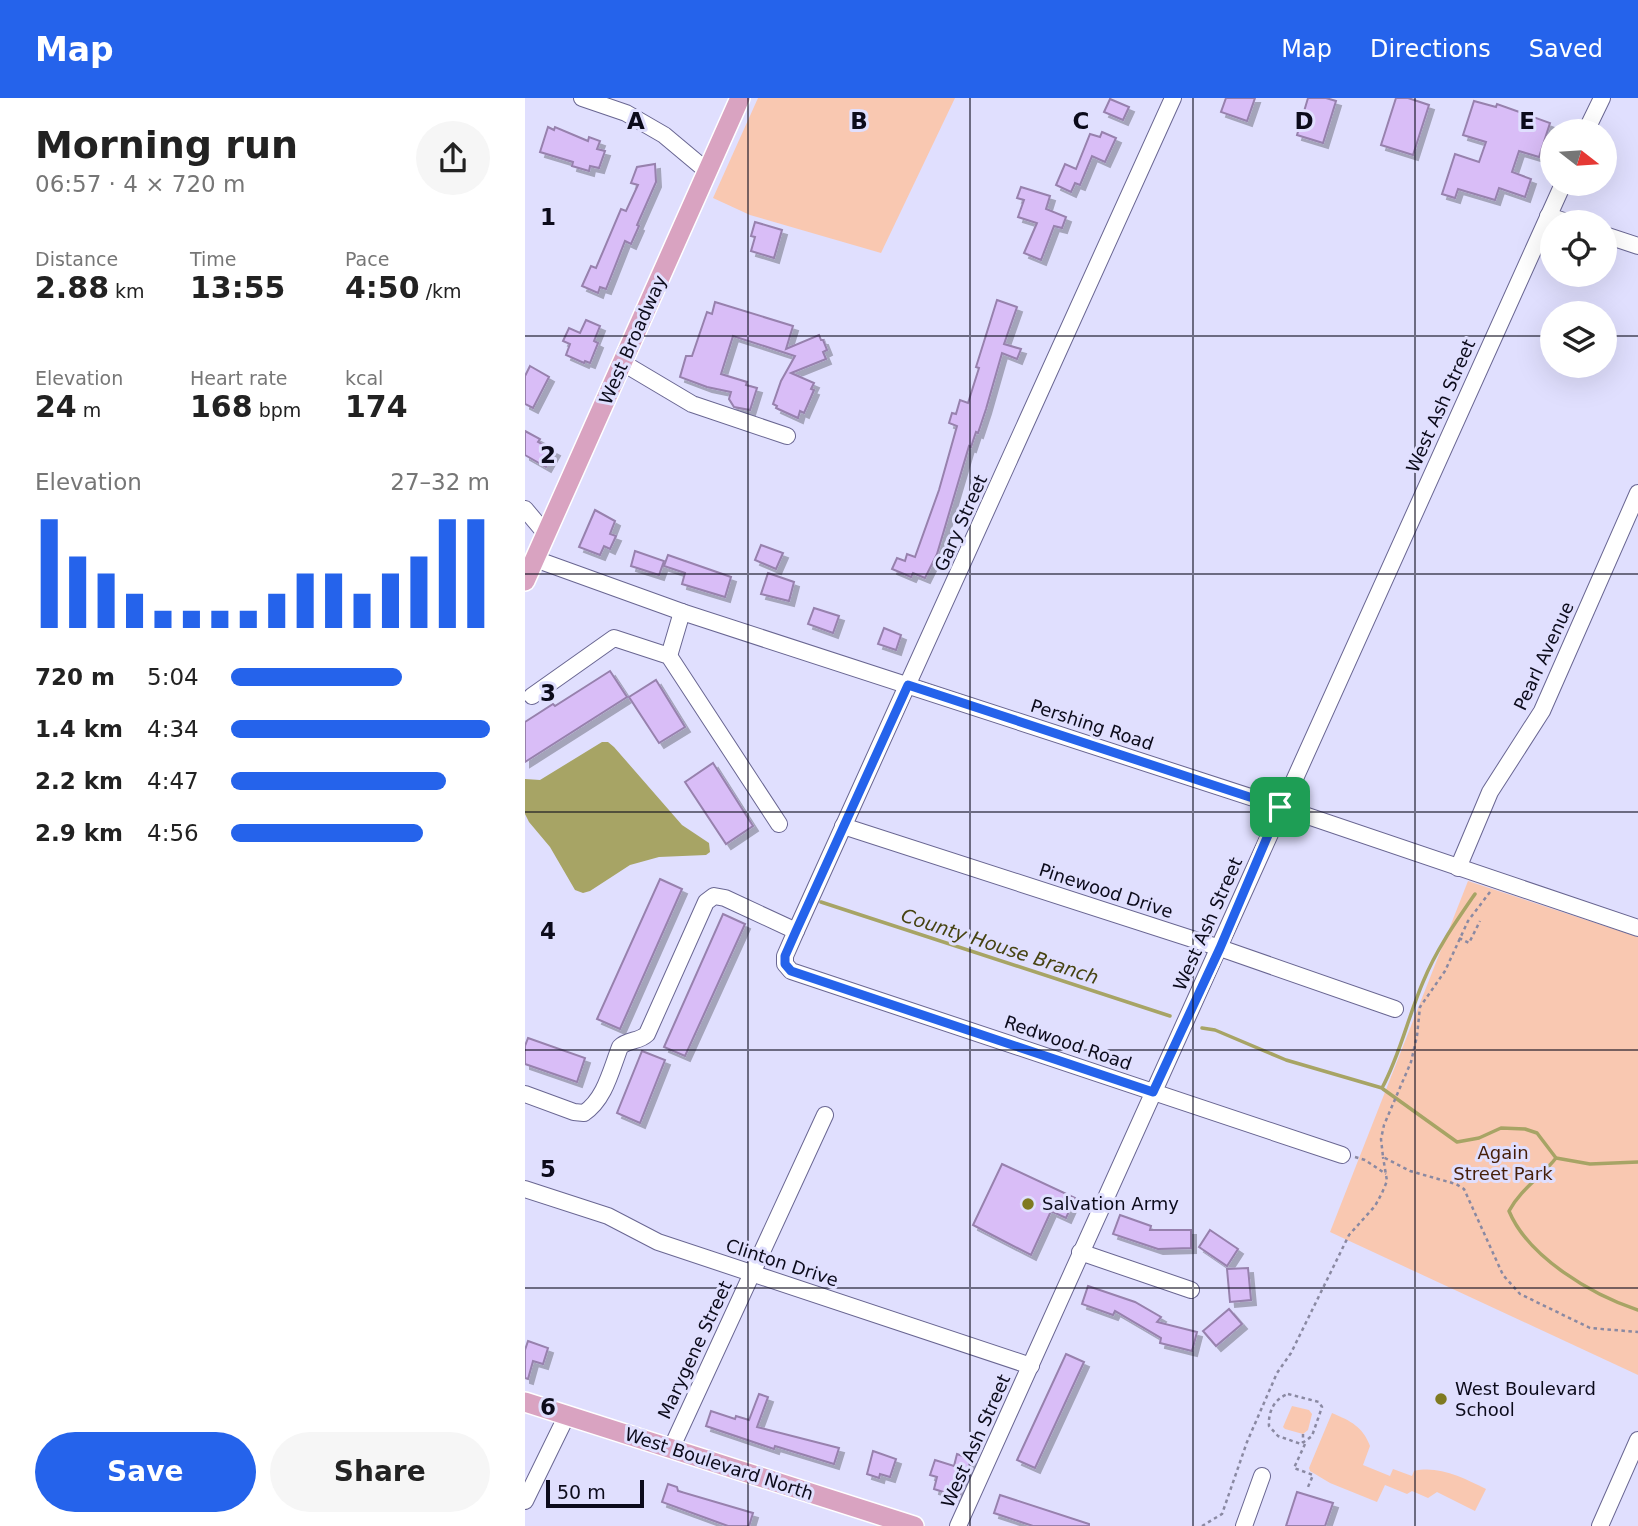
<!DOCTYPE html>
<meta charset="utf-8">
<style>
body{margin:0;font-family:"DejaVu Sans",sans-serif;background:#f6f6f6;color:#222;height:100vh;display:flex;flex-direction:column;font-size:26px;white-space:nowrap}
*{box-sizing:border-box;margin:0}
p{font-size:23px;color:#767676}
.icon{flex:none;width:38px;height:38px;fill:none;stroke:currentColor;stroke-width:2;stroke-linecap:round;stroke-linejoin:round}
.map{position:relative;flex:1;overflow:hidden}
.sheet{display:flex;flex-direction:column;background:#fff;width:525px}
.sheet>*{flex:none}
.needle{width:46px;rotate:107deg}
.controls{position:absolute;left:1015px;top:21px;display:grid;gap:14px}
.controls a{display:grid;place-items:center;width:77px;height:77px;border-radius:50%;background:#fff;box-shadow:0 7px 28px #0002;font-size:35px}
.scale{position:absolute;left:21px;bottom:18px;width:98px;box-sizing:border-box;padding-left:7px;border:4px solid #0c0b1b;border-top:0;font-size:19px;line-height:24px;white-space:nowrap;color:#0c0b1b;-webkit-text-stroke:5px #e0dffe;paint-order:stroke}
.pin{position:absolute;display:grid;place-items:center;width:60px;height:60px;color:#fff;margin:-30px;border-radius:14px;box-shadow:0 4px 10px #0006}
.round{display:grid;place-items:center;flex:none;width:74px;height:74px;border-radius:37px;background:#f6f6f6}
.head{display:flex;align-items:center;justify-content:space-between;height:119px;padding:0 35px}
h1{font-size:38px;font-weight:600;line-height:52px}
.stats{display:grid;grid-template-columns:repeat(3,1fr);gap:10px;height:119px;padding:7px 35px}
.stats div{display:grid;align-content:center}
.stats b{font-size:30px;font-weight:600}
.stats small{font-size:19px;font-weight:400}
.stats p{font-size:19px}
.chart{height:196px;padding:14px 35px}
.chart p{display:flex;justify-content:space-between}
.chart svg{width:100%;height:126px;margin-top:7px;stroke:#2563eb;stroke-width:6}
.primary-button{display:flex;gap:14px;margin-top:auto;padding:14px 35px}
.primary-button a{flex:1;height:80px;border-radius:42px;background:#2563eb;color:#fff;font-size:28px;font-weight:600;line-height:80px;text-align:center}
.primary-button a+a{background:#f6f6f6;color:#222}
ul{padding:0 35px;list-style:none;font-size:23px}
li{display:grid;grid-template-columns:112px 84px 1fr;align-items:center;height:52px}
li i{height:18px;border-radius:9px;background:#2563eb}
header{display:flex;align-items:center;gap:42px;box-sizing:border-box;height:98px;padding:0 35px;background:#2563eb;color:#fff}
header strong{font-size:33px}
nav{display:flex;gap:38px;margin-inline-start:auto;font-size:24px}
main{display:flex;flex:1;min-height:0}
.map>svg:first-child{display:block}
</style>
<header>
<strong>Map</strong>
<nav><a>Map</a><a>Directions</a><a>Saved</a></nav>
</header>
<main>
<section class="sheet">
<div class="head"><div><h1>Morning run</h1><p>06:57 · 4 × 720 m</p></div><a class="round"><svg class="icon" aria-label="share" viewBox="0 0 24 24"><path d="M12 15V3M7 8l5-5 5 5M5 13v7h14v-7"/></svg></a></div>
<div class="stats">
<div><p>Distance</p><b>2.88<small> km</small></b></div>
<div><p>Time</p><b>13:55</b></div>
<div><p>Pace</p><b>4:50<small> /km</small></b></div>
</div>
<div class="stats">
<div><p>Elevation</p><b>24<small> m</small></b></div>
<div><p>Heart rate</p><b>168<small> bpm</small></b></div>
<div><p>kcal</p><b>174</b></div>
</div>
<div class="chart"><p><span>Elevation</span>27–32 m</p>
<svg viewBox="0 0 160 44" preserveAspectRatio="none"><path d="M5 44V6M15 44V19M25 44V25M35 44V32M45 44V38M55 44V38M65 44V38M75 44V38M85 44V32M95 44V25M105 44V25M115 44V32M125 44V25M135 44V19M145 44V6M155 44V6"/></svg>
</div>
<ul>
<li><b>720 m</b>5:04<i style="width:66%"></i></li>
<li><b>1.4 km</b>4:34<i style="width:100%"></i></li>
<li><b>2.2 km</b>4:47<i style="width:83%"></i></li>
<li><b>2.9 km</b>4:56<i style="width:74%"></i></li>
</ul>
<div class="primary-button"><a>Save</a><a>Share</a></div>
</section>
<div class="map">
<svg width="1113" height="1428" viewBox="0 0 1113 1428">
<defs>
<filter id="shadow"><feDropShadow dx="5" dy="5" stdDeviation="0" flood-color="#0004"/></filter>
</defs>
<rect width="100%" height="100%" fill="#e0dffe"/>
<g fill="#f9c8b1">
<path d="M 233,0 L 430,0 L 356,155 L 225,117 L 188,100 Z"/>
<path d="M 943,783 L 1113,839 L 1113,1277 L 805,1134 Z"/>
<path d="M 767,1308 L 784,1312 L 787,1316 L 783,1332 L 778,1336 L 760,1331 L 758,1329 Z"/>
<path d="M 807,1315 C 826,1323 838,1329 845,1348 L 838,1367 L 865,1378 L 868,1371 L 887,1378 L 889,1373 C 913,1367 939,1380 961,1391 L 950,1413 L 912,1394 L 903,1400 L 887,1393 L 882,1396 L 860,1387 L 852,1404 L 805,1385 L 785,1373 L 784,1370 Z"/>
</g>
<path fill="#a7a465" d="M 77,644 L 83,644 L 89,649 L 157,727 L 184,745 L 185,754 L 181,757 L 134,759 L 105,767 L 65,793 L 58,795 L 50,792 L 25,749 L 4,724 L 0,716 L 0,681 L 15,682 Z"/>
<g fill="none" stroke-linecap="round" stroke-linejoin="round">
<g stroke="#a7a465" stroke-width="3.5">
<path d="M 296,804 L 645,918"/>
<path d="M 677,930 L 690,932 L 761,962 L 857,990 C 875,957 883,919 898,884 C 911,852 930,825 950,796"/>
<path d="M 858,991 L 932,1044 L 954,1040 L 976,1030 L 1000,1031 L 1012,1035 L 1031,1060 L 1065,1066 L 1113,1064"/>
<path d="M 1031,1060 C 1016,1079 996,1091 984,1113 C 1003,1159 1067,1197 1113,1212"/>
</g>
</g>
<g fill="#d9bdf7" stroke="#9781ad" stroke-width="2" filter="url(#shadow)">
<path d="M 701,0 L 730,0 L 722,23 L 696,14 Z"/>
<path d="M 783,0 L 801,0 L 811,3 L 798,45 L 772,37 Z"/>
<path d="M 871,0 L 883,0 L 904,7 L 888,57 L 856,47 Z"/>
<path d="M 585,1 L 604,9 L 598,22 L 579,14 Z"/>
<path d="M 949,3 L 971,9 L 972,6 L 1025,25 L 1014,59 L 994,53 L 987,74 L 1006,81 L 1000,99 L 974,90 L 970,102 L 933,91 L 930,100 L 917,96 L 930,56 L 954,64 L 961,44 L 938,37 Z"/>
<path d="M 23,29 L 29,32 L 30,29 L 63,43 L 64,39 L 75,43 L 72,51 L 80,53 L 74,70 L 65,68 L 64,73 L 47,68 L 48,64 L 15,54 Z"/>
<path d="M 577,34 L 591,40 L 580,64 L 567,58 L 555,87 L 550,85 L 546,94 L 531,87 L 540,66 L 551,71 L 565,36 L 575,39 Z"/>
<path d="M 130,66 L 131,84 L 112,127 L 114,128 L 106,146 L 100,143 L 81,191 L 75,189 L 73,195 L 57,188 L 66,168 L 71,170 L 96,111 L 101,113 L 113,87 L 106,85 L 112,69 Z"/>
<path d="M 496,89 L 525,98 L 521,111 L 541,119 L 537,130 L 529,128 L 516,162 L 499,155 L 512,125 L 493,119 L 499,102 L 492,100 Z"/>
<path d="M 230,124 L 257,132 L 249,160 L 226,153 L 230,139 L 226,138 Z"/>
<path d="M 472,202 L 492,209 L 479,246 L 496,251 L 492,261 L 477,255 L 461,311 L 453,335 L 451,334 L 446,349 L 444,348 L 412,456 L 400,480 L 388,475 L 386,479 L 367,471 L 372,460 L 380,463 L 382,456 L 390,459 L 414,392 L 432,328 L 424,325 L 427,315 L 431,316 L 435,302 L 443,305 L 454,270 L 451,269 Z"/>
<path d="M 190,204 L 268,228 L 261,251 L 294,237 L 296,242 L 298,242 L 302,252 L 298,254 L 301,261 L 266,275 L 289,285 L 286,291 L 289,292 L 279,315 L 275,313 L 273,320 L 251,310 L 252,308 L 248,306 L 256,283 L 270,258 L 208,238 L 196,276 L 222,284 L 221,287 L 232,290 L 225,312 L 209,309 L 204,301 L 206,294 L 182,289 L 155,279 L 161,258 L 167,258 L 182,214 L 187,216 Z"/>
<path d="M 61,222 L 75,228 L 69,243 L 73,245 L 65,265 L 60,263 L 59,265 L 41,257 L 45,246 L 38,243 L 44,230 L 55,235 Z"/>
<path d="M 5,268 L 24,279 L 8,310 L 0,306 L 0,278 Z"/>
<path d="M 0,333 L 15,341 L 13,344 L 30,353 L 21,369 L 0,357 Z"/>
<path d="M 70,412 L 90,423 L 85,436 L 91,438 L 85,451 L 79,448 L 75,457 L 54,449 Z"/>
<path d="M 236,447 L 258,455 L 251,471 L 230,462 Z"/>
<path d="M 110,453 L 139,463 L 134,477 L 106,468 Z"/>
<path d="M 143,457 L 206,479 L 200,499 L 157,486 L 160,475 L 139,468 Z"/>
<path d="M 243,475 L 269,484 L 264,503 L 236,496 Z"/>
<path d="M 289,510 L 314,518 L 308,535 L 283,526 Z"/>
<path d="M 359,530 L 376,537 L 371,552 L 353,546 Z"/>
<path d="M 85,573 L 102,599 L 0,664 L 0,624 L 28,606 L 30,608 Z"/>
<path d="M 131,582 L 160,629 L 134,645 L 104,599 Z"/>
<path d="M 188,665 L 228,728 L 201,746 L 160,684 Z"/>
<path d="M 135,781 L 157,791 L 95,931 L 72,921 Z"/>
<path d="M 198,816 L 220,826 L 160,958 L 139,949 Z"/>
<path d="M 3,940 L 60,960 L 52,984 L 0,966 L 0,948 Z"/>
<path d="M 117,953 L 140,962 L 115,1025 L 92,1015 Z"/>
<path d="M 477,1066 L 550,1100 L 541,1120 L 526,1113 L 506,1157 L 448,1127 Z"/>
<path d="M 595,1117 L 626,1128 L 625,1132 L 666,1132 L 666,1150 L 633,1151 L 588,1136 Z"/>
<path d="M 685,1132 L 713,1151 L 702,1168 L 674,1149 Z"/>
<path d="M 723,1170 L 726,1202 L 705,1204 L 702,1171 Z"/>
<path d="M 563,1188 L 610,1204 L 636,1219 L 632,1224 L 672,1234 L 667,1253 L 635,1245 L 636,1240 L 590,1213 L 588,1217 L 557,1206 Z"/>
<path d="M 704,1211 L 717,1226 L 691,1248 L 678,1233 Z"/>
<path d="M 3,1243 L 23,1250 L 18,1266 L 8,1263 L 3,1281 L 0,1280 L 0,1252 Z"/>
<path d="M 541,1256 L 559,1264 L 510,1370 L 492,1362 Z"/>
<path d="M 234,1296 L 243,1299 L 232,1329 L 314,1350 L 309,1366 L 250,1348 L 249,1351 L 181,1328 L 186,1313 L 210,1321 L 211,1318 L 224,1322 Z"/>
<path d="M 348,1353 L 371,1361 L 365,1379 L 355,1376 L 354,1380 L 342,1376 Z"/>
<path d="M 432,1356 L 446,1361 L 434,1399 L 409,1391 L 412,1379 L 405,1377 L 410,1362 L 429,1368 Z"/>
<path d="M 143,1386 L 152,1389 L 153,1393 L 228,1415 L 224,1428 L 203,1428 L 137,1404 Z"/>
<path d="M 772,1394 L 808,1405 L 800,1428 L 761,1428 Z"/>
<path d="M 475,1397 L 564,1426 L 564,1428 L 508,1428 L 469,1415 Z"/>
</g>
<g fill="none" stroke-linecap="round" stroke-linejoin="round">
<defs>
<g id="minor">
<path d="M 57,0 L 101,15 L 139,37 L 182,73"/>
<path d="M 648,0 L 271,833 L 260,858 L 260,866 L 266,873 L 817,1057"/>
<path d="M 1061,33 L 1077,0"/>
<path d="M 1023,118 L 1042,124"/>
<path d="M 1080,137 L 1113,148"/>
<path d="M 98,265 L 167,306 L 262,338"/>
<path d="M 0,411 L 21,436"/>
<path d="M 10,461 L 157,514 L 756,709 L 1113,830"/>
<path d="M 144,558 L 157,514"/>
<path d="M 7,598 L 89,540 L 144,558 L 254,726"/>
<path d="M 318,728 L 695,850 L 870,911"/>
<path d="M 933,770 L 965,694 L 1017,613 L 1113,395"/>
<path d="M 0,996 L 49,1014 L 59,1015 C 80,1001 86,972 95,949 C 103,941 114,944 122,936 L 181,804 L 189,798 L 200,800 L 271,833"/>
<path d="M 0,1091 L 83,1118 L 133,1144 L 506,1268"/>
<path d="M 555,1154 L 666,1192"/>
<path d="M 146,1351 L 300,1017"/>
<path d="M 0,1403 L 42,1317"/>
<path d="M 433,1428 L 1038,86"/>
<path d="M 719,1428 L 737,1378"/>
<path d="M 1075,1428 L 1113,1342"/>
</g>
<g id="major">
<path d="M 0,483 L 215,0"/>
<path d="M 0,1304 L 389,1428"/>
</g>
</defs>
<use href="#minor" stroke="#696692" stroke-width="18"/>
<use href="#major" stroke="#fff" stroke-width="22"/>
<g stroke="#8a89a2" stroke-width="2.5" stroke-dasharray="3.5 3.5" stroke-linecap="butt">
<path d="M 965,794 L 943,823 L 920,873 L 895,909 L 892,938 L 886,964 L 859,1027 L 856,1041 L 858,1059 L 885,1073 L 931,1086 L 939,1091 L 978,1177 L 995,1196 L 1065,1230 L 1113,1234"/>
<path d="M 934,840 L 944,845 L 955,823"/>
<path d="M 830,1059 L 840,1062 L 861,1076"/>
<path d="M 763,1296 L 794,1304 L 797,1309 L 787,1338 L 776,1346 L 753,1338 L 744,1328 C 743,1314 749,1301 763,1296 Z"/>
<path d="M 778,1336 L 778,1345"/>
<path d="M 780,1346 L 769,1370 L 788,1377 L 783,1389"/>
<path d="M 677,1428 L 697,1416 L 722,1344 L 752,1275 L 766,1255 L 824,1137 L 850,1108 L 857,1095 L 862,1083 L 858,1059"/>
</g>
<use href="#minor" stroke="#fff" stroke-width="16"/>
<use href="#major" stroke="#d9a3c1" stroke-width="19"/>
</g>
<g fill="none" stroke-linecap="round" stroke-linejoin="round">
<defs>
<path id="route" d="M 383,587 L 755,709 L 695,850 L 628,994 L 266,873 L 260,866 L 260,858 L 271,833 Z"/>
</defs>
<use href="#route" stroke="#fff" stroke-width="14"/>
<use href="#route" stroke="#2563eb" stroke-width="9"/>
</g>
<path fill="none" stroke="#0c0b1b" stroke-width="2" stroke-opacity="0.55" d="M 223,0 L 223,1428M 445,0 L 445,1428M 668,0 L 668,1428M 890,0 L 890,1428M 0,238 L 1027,238M 1080,238 L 1113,238M 0,476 L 1113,476M 0,714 L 1113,714M 0,952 L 1113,952M 0,1190 L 1113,1190"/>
<g fill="#7f7a21" stroke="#e0dffe" stroke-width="2.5">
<circle cx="503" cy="1106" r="7"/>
<circle cx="916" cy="1301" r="7"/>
</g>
<g text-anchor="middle" stroke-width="6" stroke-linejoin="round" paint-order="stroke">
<g font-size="18" fill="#0c0b1b" stroke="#e0dffe">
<text transform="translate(108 242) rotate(-66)" y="6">West Broadway</text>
<text transform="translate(916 308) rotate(-66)" y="6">West Ash Street</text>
<text transform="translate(436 425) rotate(-66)" y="6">Gary Street</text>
<text transform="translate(1019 558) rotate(-65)" y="6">Pearl Avenue</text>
<text transform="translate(567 627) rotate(18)" y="6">Pershing Road</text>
<text transform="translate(581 793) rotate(18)" y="6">Pinewood Drive</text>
<text transform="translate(683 826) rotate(-66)" y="6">West Ash Street</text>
<text transform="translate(543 945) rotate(19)" y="6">Redwood Road</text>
<text transform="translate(257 1165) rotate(18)" y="6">Clinton Drive</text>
<text transform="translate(170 1252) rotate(-65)" y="6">Marygene Street</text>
<text transform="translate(451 1343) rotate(-66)" y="6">West Ash Street</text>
<text transform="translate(194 1366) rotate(18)" y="6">West Boulevard North</text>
</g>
<g font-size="18" fill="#451e08" stroke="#e0dffe">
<text x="978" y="1061">Again<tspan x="978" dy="21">Street Park</tspan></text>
</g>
<g font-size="18" fill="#0c0b1b" stroke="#e0dffe" text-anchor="start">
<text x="517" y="1112">Salvation Army</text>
<text x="930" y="1297">West Boulevard<tspan x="930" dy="21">School</tspan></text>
</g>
<g font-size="19" font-style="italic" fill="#464311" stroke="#e0dffe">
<text transform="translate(475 848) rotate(18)" y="7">County House Branch</text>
</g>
</g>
<g font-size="23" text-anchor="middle" font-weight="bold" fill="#0c0b1b" stroke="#e0dffe" stroke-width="6" stroke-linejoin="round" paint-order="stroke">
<text x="111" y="31">A</text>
<text x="334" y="31">B</text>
<text x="556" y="31">C</text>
<text x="779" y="31">D</text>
<text x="1002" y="31">E</text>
<text x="23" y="127">1</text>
<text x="23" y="365">2</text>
<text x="23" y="603">3</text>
<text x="23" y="841">4</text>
<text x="23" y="1079">5</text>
<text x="23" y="1317">6</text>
</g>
</svg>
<div class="controls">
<a><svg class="needle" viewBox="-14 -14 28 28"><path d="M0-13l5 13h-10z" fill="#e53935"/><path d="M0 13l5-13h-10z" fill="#767676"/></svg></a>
<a><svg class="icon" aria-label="locate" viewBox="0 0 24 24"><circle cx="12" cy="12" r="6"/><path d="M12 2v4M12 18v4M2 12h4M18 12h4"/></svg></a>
<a><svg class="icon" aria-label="layers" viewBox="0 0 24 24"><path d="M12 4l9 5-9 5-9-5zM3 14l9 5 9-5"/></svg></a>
</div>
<div class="scale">50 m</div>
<div class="pin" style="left:755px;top:709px;background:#1e9e55"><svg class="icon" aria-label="arrive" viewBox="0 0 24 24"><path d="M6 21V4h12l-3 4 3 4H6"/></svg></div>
</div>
</main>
